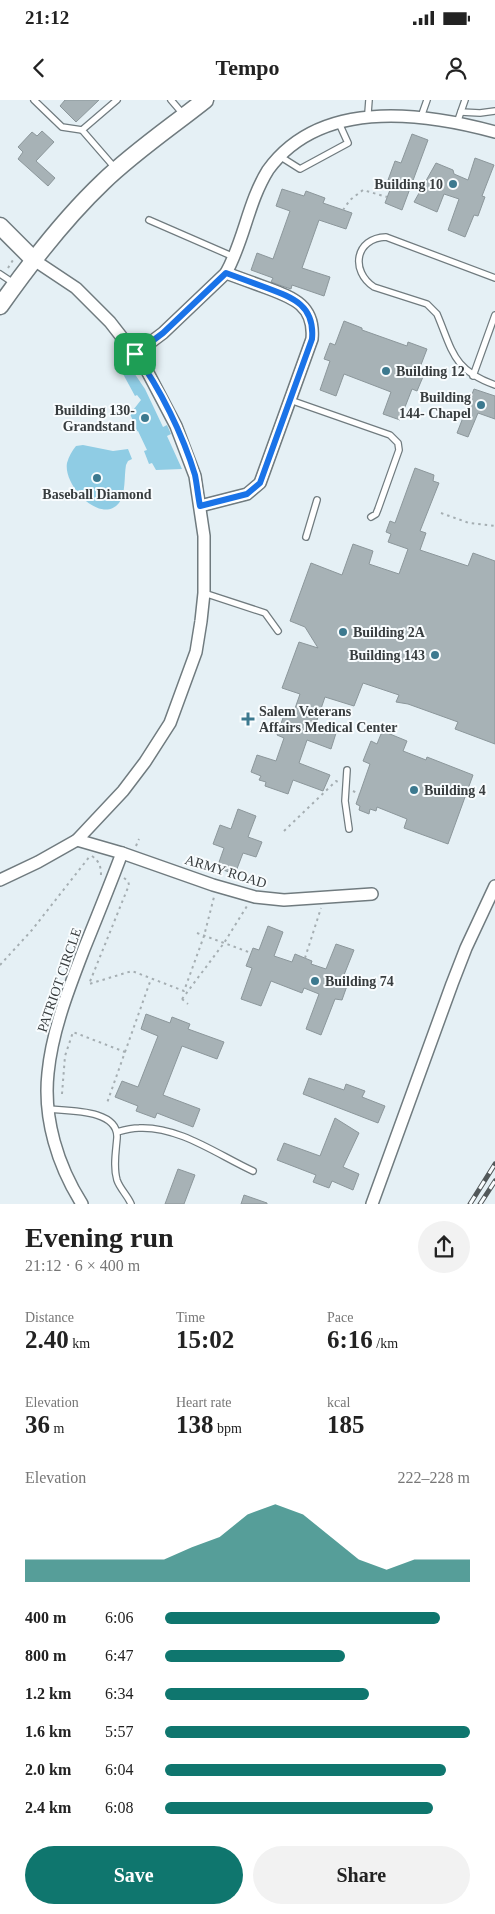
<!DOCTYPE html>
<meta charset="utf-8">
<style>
body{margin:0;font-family:Georgia,serif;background:#f2f2f2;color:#222;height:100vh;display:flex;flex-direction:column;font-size:19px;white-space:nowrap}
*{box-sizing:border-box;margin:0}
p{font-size:16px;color:#767676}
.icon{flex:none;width:28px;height:28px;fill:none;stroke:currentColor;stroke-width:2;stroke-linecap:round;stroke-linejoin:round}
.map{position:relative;height:1104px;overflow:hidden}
.details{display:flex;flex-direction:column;background:#fff;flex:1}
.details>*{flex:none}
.pin{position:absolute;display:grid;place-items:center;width:42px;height:42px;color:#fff;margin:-21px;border-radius:10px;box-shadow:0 2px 8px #0006}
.round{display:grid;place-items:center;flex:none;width:52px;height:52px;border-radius:26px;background:#f2f2f2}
.overview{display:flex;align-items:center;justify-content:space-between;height:85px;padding:0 25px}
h1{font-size:28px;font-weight:600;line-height:38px}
.metrics{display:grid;grid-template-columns:repeat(3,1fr);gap:8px;height:85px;padding:5px 25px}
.metrics div{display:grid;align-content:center}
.metrics b{font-size:25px;font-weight:600}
.metrics small{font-size:14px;font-weight:400}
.metrics p{font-size:14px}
.chart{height:140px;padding:10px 25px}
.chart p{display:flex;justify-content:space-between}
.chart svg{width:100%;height:90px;margin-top:5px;fill:#0f766e;opacity:.7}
.cta{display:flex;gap:10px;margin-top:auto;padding:10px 25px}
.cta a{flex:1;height:58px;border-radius:30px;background:#0f766e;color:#fff;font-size:20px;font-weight:600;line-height:58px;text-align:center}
.cta a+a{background:#f2f2f2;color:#222}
ul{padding:0 25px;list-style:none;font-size:16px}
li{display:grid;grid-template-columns:80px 60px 1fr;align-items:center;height:38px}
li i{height:12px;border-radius:6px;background:#0f766e}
.status{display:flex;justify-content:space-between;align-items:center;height:35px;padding:0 25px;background:#fff;direction:ltr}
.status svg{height:14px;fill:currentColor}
header{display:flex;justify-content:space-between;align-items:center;height:65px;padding:0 25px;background:#fff;font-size:22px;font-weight:600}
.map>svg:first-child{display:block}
</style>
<div class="status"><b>21:12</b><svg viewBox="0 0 49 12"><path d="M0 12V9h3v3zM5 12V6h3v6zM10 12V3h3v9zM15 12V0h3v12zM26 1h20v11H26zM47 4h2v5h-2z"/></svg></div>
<header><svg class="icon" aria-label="back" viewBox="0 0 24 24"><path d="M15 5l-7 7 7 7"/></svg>Tempo<svg class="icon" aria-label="person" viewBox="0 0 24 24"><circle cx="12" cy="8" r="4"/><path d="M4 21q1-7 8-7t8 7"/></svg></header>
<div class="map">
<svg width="495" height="1104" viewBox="0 0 495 1104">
<rect width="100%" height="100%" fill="#e5f0f5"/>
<g fill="#8fcce4">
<path d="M 130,267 L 145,289 L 163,327 L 167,325 L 171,334 L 167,336 L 182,369 L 156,370 L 152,363 L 149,364 L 144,351 L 147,350 L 138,331 L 135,332 L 132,324 L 134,323 L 130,314 L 141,300 L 137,295 L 135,296 L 122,272 Z"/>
<path d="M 83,345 L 113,351 L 128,349 L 132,359 L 128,361 L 126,365 C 124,376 126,394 119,403 C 101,425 63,386 67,363 C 69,356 72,351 76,346 Z"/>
</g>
<g fill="#a7b2b6" stroke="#8c979b">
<path d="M 65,0 L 99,0 L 76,22 L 60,6 Z"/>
<path d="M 42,31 L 54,42 L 36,61 L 55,78 L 48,86 L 18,59 L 23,52 L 18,47 L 32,32 L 37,36 Z"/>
<path d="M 412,34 L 428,40 L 402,110 L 385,103 L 393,82 L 388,80 L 395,61 L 401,63 Z"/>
<path d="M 475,58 L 494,65 L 482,96 L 485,97 L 478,116 L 474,115 L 465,137 L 448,130 L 459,99 L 444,94 L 437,112 L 414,102 L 436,63 L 453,70 L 454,74 L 468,80 Z"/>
<path d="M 282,89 L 304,96 L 306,91 L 325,98 L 323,103 L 352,113 L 346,129 L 319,120 L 302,168 L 330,177 L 324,196 L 292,185 L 291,189 L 282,186 L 271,182 L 273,178 L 251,170 L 257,153 L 273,159 L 290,111 L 276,106 Z"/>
<path d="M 344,221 L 362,228 L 362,230 L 407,246 L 408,242 L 427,249 L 419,270 L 425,272 L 417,291 L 412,289 L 400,320 L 383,314 L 391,292 L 344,274 L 336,296 L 320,290 L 330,261 L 324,259 L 330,243 L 335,245 Z"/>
<path d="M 474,289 L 495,296 L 495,319 L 478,313 L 468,337 L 457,333 Z"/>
<path d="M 415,368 L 434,375 L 433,381 L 439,383 L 420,431 L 426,433 L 420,450 L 468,466 L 473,453 L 495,461 L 495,644 L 455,629 L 458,622 L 408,604 L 396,602 L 399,595 L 363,583 L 354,606 L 325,597 L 316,623 L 337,630 L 331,649 L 307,640 L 299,663 L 330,675 L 323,691 L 293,680 L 288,694 L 265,686 L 266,682 L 259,680 L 261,676 L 251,672 L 257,655 L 276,661 L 284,638 L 277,635 L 284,615 L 292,617 L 300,594 L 282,588 L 299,542 L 318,548 L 305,527 L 290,521 L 311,463 L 342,475 L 353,444 L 373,451 L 369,464 L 399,474 L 408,449 L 388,442 L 391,434 L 386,432 L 390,421 L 395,423 Z"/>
<path d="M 385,632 L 407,641 L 403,651 L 426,660 L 427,657 L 473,675 L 448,744 L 404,728 L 407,719 L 377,707 L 376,711 L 370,709 L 369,714 L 359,710 L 360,706 L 356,704 L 370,664 L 363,661 L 371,641 L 377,644 L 381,634 Z"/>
<path d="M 238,709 L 256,716 L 248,737 L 262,742 L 256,757 L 243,753 L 235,774 L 217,768 L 224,748 L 213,744 L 220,725 L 231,729 Z"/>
<path d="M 268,826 L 283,832 L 274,856 L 292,862 L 295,854 L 312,861 L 311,864 L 326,869 L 336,844 L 354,850 L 342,880 L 348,883 L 342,900 L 335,899 L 321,935 L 306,929 L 319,894 L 304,888 L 302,893 L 271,881 L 261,906 L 241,899 L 252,868 L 246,866 L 253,848 L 259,850 Z"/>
<path d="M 146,914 L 170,923 L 172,917 L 190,924 L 188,929 L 224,942 L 217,959 L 182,946 L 163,995 L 200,1009 L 193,1027 L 157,1013 L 155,1018 L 136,1011 L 138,1006 L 115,997 L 122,981 L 138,987 L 158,936 L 141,929 Z"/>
<path d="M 309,978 L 344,990 L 346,984 L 365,991 L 362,997 L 385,1006 L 378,1023 L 303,994 Z"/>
<path d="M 335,1018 L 359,1033 L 343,1067 L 359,1074 L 353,1090 L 332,1081 L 329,1088 L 313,1082 L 316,1075 L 277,1060 L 284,1043 L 320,1056 Z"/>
<path d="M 178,1069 L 195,1075 L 184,1104 L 165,1104 Z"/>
<path d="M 244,1095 L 267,1103 L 267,1104 L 241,1104 Z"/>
</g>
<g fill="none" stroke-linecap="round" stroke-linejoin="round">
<defs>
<g id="lane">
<path d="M 34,0 L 62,27 L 82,30"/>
<path d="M 171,0 L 183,14"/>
<path d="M 461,12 L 480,13 L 495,11"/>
<path d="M 368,13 L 369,0"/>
<path d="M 421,17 L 427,0"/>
<path d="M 457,23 L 465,0"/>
<path d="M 281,57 L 300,69 L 348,43 L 338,21"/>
<path d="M 115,68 L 82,30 L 117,0"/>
<path d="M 149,120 L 234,157"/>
<path d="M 0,174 L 15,184"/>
<path d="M 495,178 L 386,137 C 355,138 350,171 374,187 L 427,204 L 437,214 C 453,252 453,270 495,285"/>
<path d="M 473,276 L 495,215"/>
<path d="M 290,300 L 390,335 L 398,343 L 399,350 L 378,409 L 376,414 L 371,417"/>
<path d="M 306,437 L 317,400"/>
<path d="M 204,493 L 265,513 L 278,531"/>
<path d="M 347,670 L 345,701 L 349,729"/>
<path d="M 48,1009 C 68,1011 119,1009 117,1038 C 116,1051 113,1067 117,1080 C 120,1089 128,1096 131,1104"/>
<path d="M 117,1032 C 124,1030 132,1028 139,1028 C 179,1026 218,1055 253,1071"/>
</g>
<g id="street">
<path d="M 135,254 L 163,233 L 226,173 C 244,141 248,102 268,70 C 319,0 418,11 495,32"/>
<path d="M 200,406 L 247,394 L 260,383 L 312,239 C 315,206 294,198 267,188 C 253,183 240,178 226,173"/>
<path d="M 77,740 L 122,753 L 213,785 L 255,797 L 284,800 L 372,794"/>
<path d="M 0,780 L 38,762 L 77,740 L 123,691 L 145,662 L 170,623 L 196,552 L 201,521 L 204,493 L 204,436 L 195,376 L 176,326 L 145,267 L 110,222 L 76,188 L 34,160"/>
<path d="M 82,1104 C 58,1066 43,1019 48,973 C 52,931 69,888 84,849 C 97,817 110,785 122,753"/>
<path d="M 372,1104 L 452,884 L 466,848 L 495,786"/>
</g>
<g id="secondary">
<path d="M 0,126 L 34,160"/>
<path d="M 0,206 C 31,162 64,119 103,82 C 134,52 171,27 205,0"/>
</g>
</defs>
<use href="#lane" stroke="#707b7f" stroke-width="8"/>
<use href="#street" stroke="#707b7f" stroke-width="14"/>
<use href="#secondary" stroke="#707b7f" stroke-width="19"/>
<g stroke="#a5aeb2" stroke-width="2" stroke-dasharray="2.5 4" stroke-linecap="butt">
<path d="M 343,110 L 350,100 L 363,90 L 387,97"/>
<path d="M 8,168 L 13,160"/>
<path d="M 441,413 L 469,423 L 495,426"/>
<path d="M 353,691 L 359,694"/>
<path d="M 284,731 L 336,681 L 338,682"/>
<path d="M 136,746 L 139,739"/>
<path d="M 92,756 C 100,762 101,767 101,776"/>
<path d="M 124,778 L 128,781 L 129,785 L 89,884 L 132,871 L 184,891 L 204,836 L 214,797"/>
<path d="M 197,833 L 251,853"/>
<path d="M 305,858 L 321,808"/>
<path d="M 0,865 L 32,830 L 90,756"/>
<path d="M 182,899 L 224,843 L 247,806"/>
<path d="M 182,899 L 188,904"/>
<path d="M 125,952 L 151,879"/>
<path d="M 62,994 L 65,956 L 73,932 L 125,952 L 107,1003"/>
</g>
<use href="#lane" stroke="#fff" stroke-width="5.5"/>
<use href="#street" stroke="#fff" stroke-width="11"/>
<use href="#secondary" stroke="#fff" stroke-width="16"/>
<defs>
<g id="rail">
<path d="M 470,1104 L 495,1064"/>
<path d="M 480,1104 L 495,1081"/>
</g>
</defs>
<use href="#rail" stroke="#52585a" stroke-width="5"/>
<use href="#rail" stroke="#f8fcfe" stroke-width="3" stroke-dasharray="9" stroke-linecap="butt"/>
</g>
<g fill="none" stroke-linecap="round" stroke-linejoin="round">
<defs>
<path id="route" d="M 226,173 C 240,178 253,183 267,188 C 294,198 315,206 312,239 L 260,383 L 247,394 L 200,406 C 198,396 197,385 195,375 C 183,335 160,288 135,254 L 163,233 Z"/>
</defs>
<use href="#route" stroke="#fff" stroke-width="10"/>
<use href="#route" stroke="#1a73e8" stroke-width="6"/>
</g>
<g fill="#3c798f" stroke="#f8fcfe" stroke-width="2">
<circle cx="453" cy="84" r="5"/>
<circle cx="386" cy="271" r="5"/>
<circle cx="481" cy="305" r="5"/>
<circle cx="145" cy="318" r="5"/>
<circle cx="97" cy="378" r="5"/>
<circle cx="343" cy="532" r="5"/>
<circle cx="435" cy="555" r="5"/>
<path d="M245.5 611.5h5v5h5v5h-5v5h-5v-5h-5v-5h5z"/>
<circle cx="414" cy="690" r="5"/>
<circle cx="315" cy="881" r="5"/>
</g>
<g text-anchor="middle" stroke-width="4" stroke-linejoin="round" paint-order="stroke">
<g font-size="14" font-weight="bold" fill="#383d3f" stroke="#f8fcfe" text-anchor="start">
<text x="443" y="89" text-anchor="end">Building 10</text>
<text x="396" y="276">Building 12</text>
<text x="471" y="302" text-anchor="end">Building<tspan x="471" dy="16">144- Chapel</tspan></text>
<text x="135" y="315" text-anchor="end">Building 130-<tspan x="135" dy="16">Grandstand</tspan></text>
<text x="97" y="399" text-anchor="middle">Baseball Diamond</text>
<text x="353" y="537">Building 2A</text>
<text x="425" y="560" text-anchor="end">Building 143</text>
<text x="259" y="616">Salem Veterans<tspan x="259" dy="16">Affairs Medical Center</tspan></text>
<text x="424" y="695">Building 4</text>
<text x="325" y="886">Building 74</text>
</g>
<g font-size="14" fill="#383d3f" stroke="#f8fcfe">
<text transform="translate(226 771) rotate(17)" y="5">ARMY ROAD</text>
<text transform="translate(59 880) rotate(-71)" y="5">PATRIOT CIRCLE</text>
</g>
</g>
</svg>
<div class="pin" style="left:135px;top:254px;background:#1e9e55"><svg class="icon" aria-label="arrive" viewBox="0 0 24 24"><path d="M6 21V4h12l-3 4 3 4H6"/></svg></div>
</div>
<section class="details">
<div class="overview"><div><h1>Evening run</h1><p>21:12 · 6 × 400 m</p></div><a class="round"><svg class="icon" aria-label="share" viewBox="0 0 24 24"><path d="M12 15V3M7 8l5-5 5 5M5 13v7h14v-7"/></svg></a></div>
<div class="metrics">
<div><p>Distance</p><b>2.40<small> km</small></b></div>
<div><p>Time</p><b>15:02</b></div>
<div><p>Pace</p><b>6:16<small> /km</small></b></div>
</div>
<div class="metrics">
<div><p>Elevation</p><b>36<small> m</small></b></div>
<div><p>Heart rate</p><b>138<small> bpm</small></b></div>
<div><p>kcal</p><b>185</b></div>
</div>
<div class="chart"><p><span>Elevation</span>222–228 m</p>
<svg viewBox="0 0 160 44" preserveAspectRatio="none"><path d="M0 44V33L10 33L20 33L30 33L40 33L50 33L60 27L70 22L80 11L90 6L100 11L110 22L120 33L130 38L140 33L150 33L160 33V44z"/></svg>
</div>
<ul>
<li><b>400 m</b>6:06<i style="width:90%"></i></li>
<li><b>800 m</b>6:47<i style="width:59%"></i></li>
<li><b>1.2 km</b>6:34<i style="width:67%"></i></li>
<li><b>1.6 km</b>5:57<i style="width:100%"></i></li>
<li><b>2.0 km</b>6:04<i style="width:92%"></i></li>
<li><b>2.4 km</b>6:08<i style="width:88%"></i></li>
</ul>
<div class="cta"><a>Save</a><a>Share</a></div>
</section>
